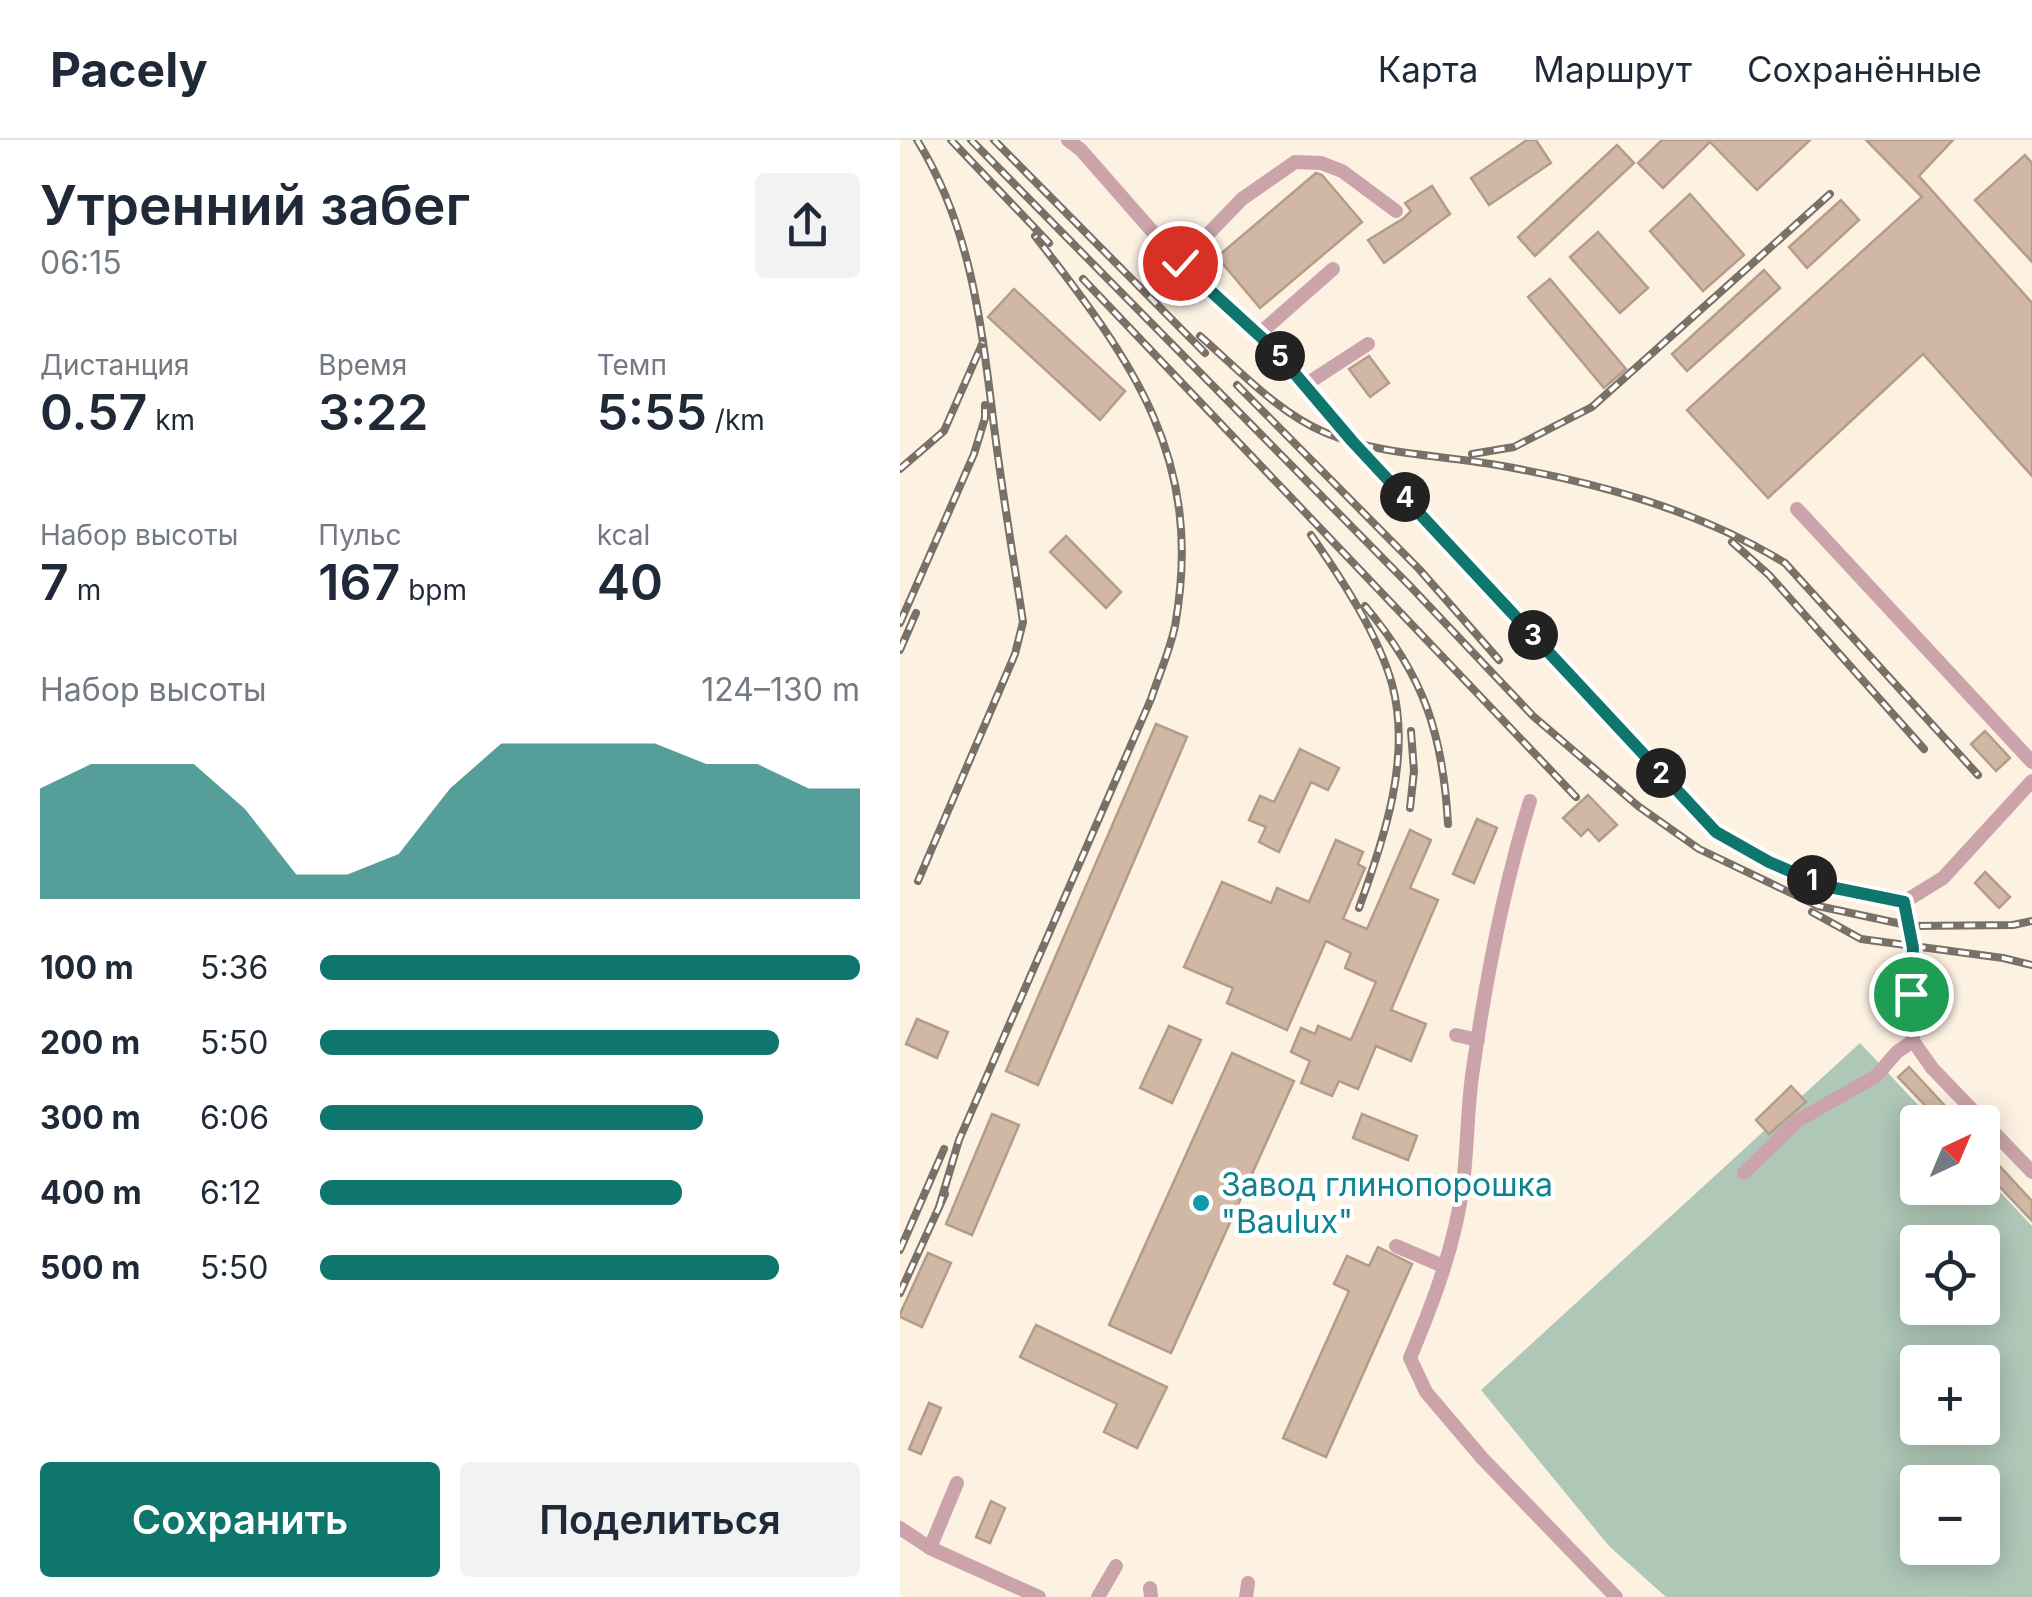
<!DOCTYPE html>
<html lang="ru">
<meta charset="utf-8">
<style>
body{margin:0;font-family:Inter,sans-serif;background:#f2f2f3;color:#1f2937;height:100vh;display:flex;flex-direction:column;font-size:38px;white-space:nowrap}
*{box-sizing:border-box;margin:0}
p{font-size:32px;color:#747a83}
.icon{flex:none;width:55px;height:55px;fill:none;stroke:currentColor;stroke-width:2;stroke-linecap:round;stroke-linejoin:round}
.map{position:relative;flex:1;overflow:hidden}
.panel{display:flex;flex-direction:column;background:#fff;width:900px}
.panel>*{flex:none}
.needle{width:65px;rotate:44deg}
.buttons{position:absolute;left:1000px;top:965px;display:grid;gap:20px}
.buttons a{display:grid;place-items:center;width:100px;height:100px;border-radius:10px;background:#fff;box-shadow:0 5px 25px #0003;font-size:50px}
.pin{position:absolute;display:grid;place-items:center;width:85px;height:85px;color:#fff;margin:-42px;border:5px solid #fff;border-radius:50%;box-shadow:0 2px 10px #0007}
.km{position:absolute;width:50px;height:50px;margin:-25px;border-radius:50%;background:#222;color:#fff;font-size:28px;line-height:50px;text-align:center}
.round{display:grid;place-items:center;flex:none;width:105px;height:105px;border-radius:10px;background:#f2f2f3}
.head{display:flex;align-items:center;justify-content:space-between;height:170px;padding:0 40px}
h1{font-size:55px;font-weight:600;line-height:75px}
.metrics{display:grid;grid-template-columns:repeat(3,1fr);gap:15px;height:170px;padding:10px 40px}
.metrics div{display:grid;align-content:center}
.metrics b{font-size:50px;font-weight:600}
.metrics small{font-size:28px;font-weight:400}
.metrics p{font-size:28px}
.chart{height:280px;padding:20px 40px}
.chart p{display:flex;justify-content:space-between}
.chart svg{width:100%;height:180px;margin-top:10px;fill:#0f766e;opacity:.7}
.button{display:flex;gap:20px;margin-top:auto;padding:20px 40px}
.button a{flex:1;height:115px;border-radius:10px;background:#0f766e;color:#fff;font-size:40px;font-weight:600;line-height:115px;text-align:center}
.button a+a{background:#f2f2f3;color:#1f2937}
ul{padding:0 40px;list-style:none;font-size:32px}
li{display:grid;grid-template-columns:160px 120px 1fr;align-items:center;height:75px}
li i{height:25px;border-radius:12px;background:#0f766e}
header{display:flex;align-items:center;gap:60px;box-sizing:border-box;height:140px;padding:0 50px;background:#fff;border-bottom:2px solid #e0e1e3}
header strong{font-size:48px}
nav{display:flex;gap:55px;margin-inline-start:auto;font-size:35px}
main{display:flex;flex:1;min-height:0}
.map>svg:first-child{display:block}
</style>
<header>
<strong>Pacely</strong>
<nav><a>Карта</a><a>Маршрут</a><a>Сохранённые</a></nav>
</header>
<main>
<section class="panel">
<div class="head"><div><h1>Утренний забег</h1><p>06:15</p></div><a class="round"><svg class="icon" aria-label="share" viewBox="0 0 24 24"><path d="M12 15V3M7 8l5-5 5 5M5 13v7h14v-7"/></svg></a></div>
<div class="metrics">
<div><p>Дистанция</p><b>0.57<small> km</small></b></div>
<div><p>Время</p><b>3:22</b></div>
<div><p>Темп</p><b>5:55<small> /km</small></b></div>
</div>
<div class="metrics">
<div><p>Набор высоты</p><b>7<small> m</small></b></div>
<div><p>Пульс</p><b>167<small> bpm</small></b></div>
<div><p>kcal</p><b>40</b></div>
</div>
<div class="chart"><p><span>Набор высоты</span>124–130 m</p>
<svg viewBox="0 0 160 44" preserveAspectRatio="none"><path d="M0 44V17L10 11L20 11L30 11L40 22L50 38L60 38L70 33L80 17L90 6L100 6L110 6L120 6L130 11L140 11L150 17L160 17V44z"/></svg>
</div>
<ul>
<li><b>100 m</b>5:36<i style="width:100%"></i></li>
<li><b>200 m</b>5:50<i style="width:85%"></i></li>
<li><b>300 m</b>6:06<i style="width:71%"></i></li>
<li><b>400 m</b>6:12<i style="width:67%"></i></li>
<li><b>500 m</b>5:50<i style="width:85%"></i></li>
</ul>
<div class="button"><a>Сохранить</a><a>Поделиться</a></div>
</section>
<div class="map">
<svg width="1132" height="1457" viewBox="0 0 1132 1457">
<rect width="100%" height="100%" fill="#fdf1e2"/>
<path fill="#aec7b7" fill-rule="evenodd" d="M 960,903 L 1034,982 L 1018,982 L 1018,1048 L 1082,1048 L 1083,1034 L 1132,1086 L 1132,1457 L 766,1457 L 709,1406 L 581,1250 ZM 1018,1102 L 1082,1102 L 1082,1168 L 1018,1168 ZM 1018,1222 L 1082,1222 L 1082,1288 L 1018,1288 ZM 1018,1342 L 1082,1342 L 1082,1408 L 1018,1408 Z"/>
<g fill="#d1b8a5" stroke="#b49c89" stroke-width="2.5">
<path d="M 627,0 L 636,0 L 651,23 L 589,65 L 571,38 Z"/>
<path d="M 762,0 L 910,0 L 857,50 L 810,2 L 763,48 L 738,23 Z"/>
<path d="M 966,0 L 1053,0 L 1019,36 L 1132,163 L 1132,336 L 1023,214 L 868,358 L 787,270 L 1022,57 Z"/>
<path d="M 717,5 L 734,23 L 635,116 L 618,97 Z"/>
<path d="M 1125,15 L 1132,23 L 1132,122 L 1075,60 Z"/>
<path d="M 416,33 L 422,35 L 462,82 L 360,168 L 317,117 Z"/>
<path d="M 532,46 L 550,74 L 484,123 L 468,100 L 504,78 L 511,71 L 505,63 Z"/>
<path d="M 790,54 L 844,115 L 803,151 L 750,91 Z"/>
<path d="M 941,60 L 959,80 L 907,128 L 889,107 Z"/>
<path d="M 698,92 L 748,148 L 720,173 L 670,117 Z"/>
<path d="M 864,130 L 880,148 L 787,231 L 772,214 Z"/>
<path d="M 650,139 L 726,229 L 704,248 L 628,157 Z"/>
<path d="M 114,149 L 225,251 L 200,280 L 88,177 Z"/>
<path d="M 469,216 L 489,243 L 470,257 L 449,229 Z"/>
<path d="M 166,396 L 221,452 L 206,468 L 150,412 Z"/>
<path d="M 256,584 L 287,597 L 138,945 L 106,931 Z"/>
<path d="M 1085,591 L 1110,618 L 1096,631 L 1071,604 Z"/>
<path d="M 400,609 L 439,628 L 428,650 L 411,642 L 379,712 L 359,702 L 366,687 L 349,680 L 360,656 L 374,662 Z"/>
<path d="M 688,655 L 717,685 L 699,701 L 688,689 L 681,696 L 663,678 Z"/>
<path d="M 577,679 L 597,688 L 574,743 L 553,734 Z"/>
<path d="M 510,690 L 531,700 L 510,748 L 538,760 L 491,870 L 526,884 L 511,921 L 476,906 L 458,949 L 439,941 L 432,956 L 401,943 L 410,921 L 391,912 L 401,888 L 415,894 L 418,886 L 451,900 L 476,842 L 445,828 L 451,813 L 426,801 L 387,890 L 327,863 L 333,848 L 284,827 L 322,742 L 371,763 L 377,748 L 409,762 L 436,700 L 463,712 L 458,724 L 465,728 L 443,779 L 467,789 Z"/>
<path d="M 1085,732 L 1110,757 L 1099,768 L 1075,743 Z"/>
<path d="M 17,879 L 48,892 L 37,918 L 6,904 Z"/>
<path d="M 269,886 L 301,900 L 272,963 L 240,948 Z"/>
<path d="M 332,913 L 394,941 L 271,1213 L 209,1185 Z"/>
<path d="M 1009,927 L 1060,982 L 1041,982 L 998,937 Z"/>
<path d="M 891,946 L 906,962 L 869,994 L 856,980 Z"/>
<path d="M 92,974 L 119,985 L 72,1095 L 46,1084 Z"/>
<path d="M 462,974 L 517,996 L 508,1020 L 453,998 Z"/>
<path d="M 1082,1007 L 1132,1061 L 1132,1081 L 1082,1028 Z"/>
<path d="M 478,1107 L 512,1124 L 426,1317 L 383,1298 L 449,1151 L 434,1144 L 447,1116 L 469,1126 Z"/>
<path d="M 28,1113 L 51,1123 L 22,1187 L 0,1177 L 0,1174 Z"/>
<path d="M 136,1185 L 267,1247 L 237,1308 L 204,1292 L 217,1264 L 120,1217 Z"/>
<path d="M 29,1263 L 41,1268 L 21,1314 L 9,1309 Z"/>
<path d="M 91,1361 L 105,1368 L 90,1403 L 76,1397 Z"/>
</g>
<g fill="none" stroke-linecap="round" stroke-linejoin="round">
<g stroke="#cba4ab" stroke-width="14">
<path d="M 168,0 L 181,10 L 280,123 L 373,207 L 452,301 L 816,692 L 869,723 L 925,746 L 1004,762 L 1013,808 L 1013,901 L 1032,928 L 1132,1032"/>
<path d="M 280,123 L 342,59 L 395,22 L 421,23 L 442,31 L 496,71"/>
<path d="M 359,194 L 433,129"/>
<path d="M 405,245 L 468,204"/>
<path d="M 897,369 L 1132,622"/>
<path d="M 630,661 C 603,749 586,838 573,929 C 567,967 568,1005 563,1043 C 556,1103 533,1163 510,1218 L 526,1252 L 582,1318 L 716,1457"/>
<path d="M 1004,762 L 1043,738 L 1132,641"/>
<path d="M 556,895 L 578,900"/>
<path d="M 844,1033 L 897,981 L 976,936 L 997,912 L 1013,901"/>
<path d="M 496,1106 L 543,1126"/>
<path d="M 0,1388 L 30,1408 L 139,1457"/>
<path d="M 30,1408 L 57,1343"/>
<path d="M 250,1448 L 251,1457"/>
<path d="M 198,1457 L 216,1426"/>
<path d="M 346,1457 L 348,1443"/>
</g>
<defs>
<g id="rail">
<path d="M 17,0 C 70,85 81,181 93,278 C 101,346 113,414 123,482 L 115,514 L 18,741"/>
<path d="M 51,0 L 149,103"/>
<path d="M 71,0 L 511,447 L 633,576 L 738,666 L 799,709 L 918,766 L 1011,786 L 1113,785 L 1132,781"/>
<path d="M 94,0 L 305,213"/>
<path d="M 183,139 L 676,657"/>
<path d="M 300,196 C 338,229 378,273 426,293 C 477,314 537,315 591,324 C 692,341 797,369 885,423 L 1078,635"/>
<path d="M 337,245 L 519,429 L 599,520"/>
<path d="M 572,314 L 614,307 L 692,267 L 930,54"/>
<path d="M 0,329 L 44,291 L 83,202"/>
<path d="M 411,395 C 441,438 478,494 492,544 C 512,617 484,699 459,768"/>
<path d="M 832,402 L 869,435 L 1024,609"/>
<path d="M 465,466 C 524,536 543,594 548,684"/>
<path d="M 0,483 L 74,314 L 85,278 L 85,265"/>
<path d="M 0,510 L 16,473"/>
<path d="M 510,668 L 514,631 L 511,591"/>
<path d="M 912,772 L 961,799 L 1103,818 L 1132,825"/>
<path d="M 39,1067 L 59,1000 L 251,559 C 259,535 270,510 275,486 C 305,318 232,221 135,96"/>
<path d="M 0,1110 L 44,1009"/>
<path d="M 0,1153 L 45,1054"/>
</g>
</defs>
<use href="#rail" stroke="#7a7166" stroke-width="8"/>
<use href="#rail" stroke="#fff" stroke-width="4" stroke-dasharray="11" stroke-linecap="butt"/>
</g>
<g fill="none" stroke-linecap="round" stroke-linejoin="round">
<defs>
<path id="route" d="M 280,123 L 373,208 L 452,301 L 816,692 L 869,722 L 925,746 L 1004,762 L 1013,808 L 1011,854"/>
</defs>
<use href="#route" stroke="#fff" stroke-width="20"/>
<use href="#route" stroke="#0f766e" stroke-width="12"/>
</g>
<circle fill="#0f9aa8" stroke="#fff" stroke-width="4" cx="301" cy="1063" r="10"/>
<g text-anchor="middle" stroke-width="9" stroke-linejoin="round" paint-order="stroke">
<g font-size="32" fill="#0d838f" stroke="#fff" text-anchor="start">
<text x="321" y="1056">Завод глинопорошка<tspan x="321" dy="37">"Baulux"</tspan></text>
</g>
</g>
</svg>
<div class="buttons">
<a><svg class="needle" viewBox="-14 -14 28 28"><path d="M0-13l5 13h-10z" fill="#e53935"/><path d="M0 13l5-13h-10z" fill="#747a83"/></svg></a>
<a><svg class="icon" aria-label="locate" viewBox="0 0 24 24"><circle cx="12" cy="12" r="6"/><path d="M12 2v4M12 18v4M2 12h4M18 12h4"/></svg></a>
<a>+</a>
<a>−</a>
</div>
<div class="pin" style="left:1011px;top:854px;background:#1e9e55"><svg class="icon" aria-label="arrive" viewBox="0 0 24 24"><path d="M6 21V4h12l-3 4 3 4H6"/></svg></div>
<div class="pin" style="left:280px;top:123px;background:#d93025"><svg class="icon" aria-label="check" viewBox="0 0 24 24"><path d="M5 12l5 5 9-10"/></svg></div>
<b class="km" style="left:912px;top:740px">1</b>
<b class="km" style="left:761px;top:633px">2</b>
<b class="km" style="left:633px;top:495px">3</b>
<b class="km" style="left:505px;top:357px">4</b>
<b class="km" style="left:380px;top:216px">5</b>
</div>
</main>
